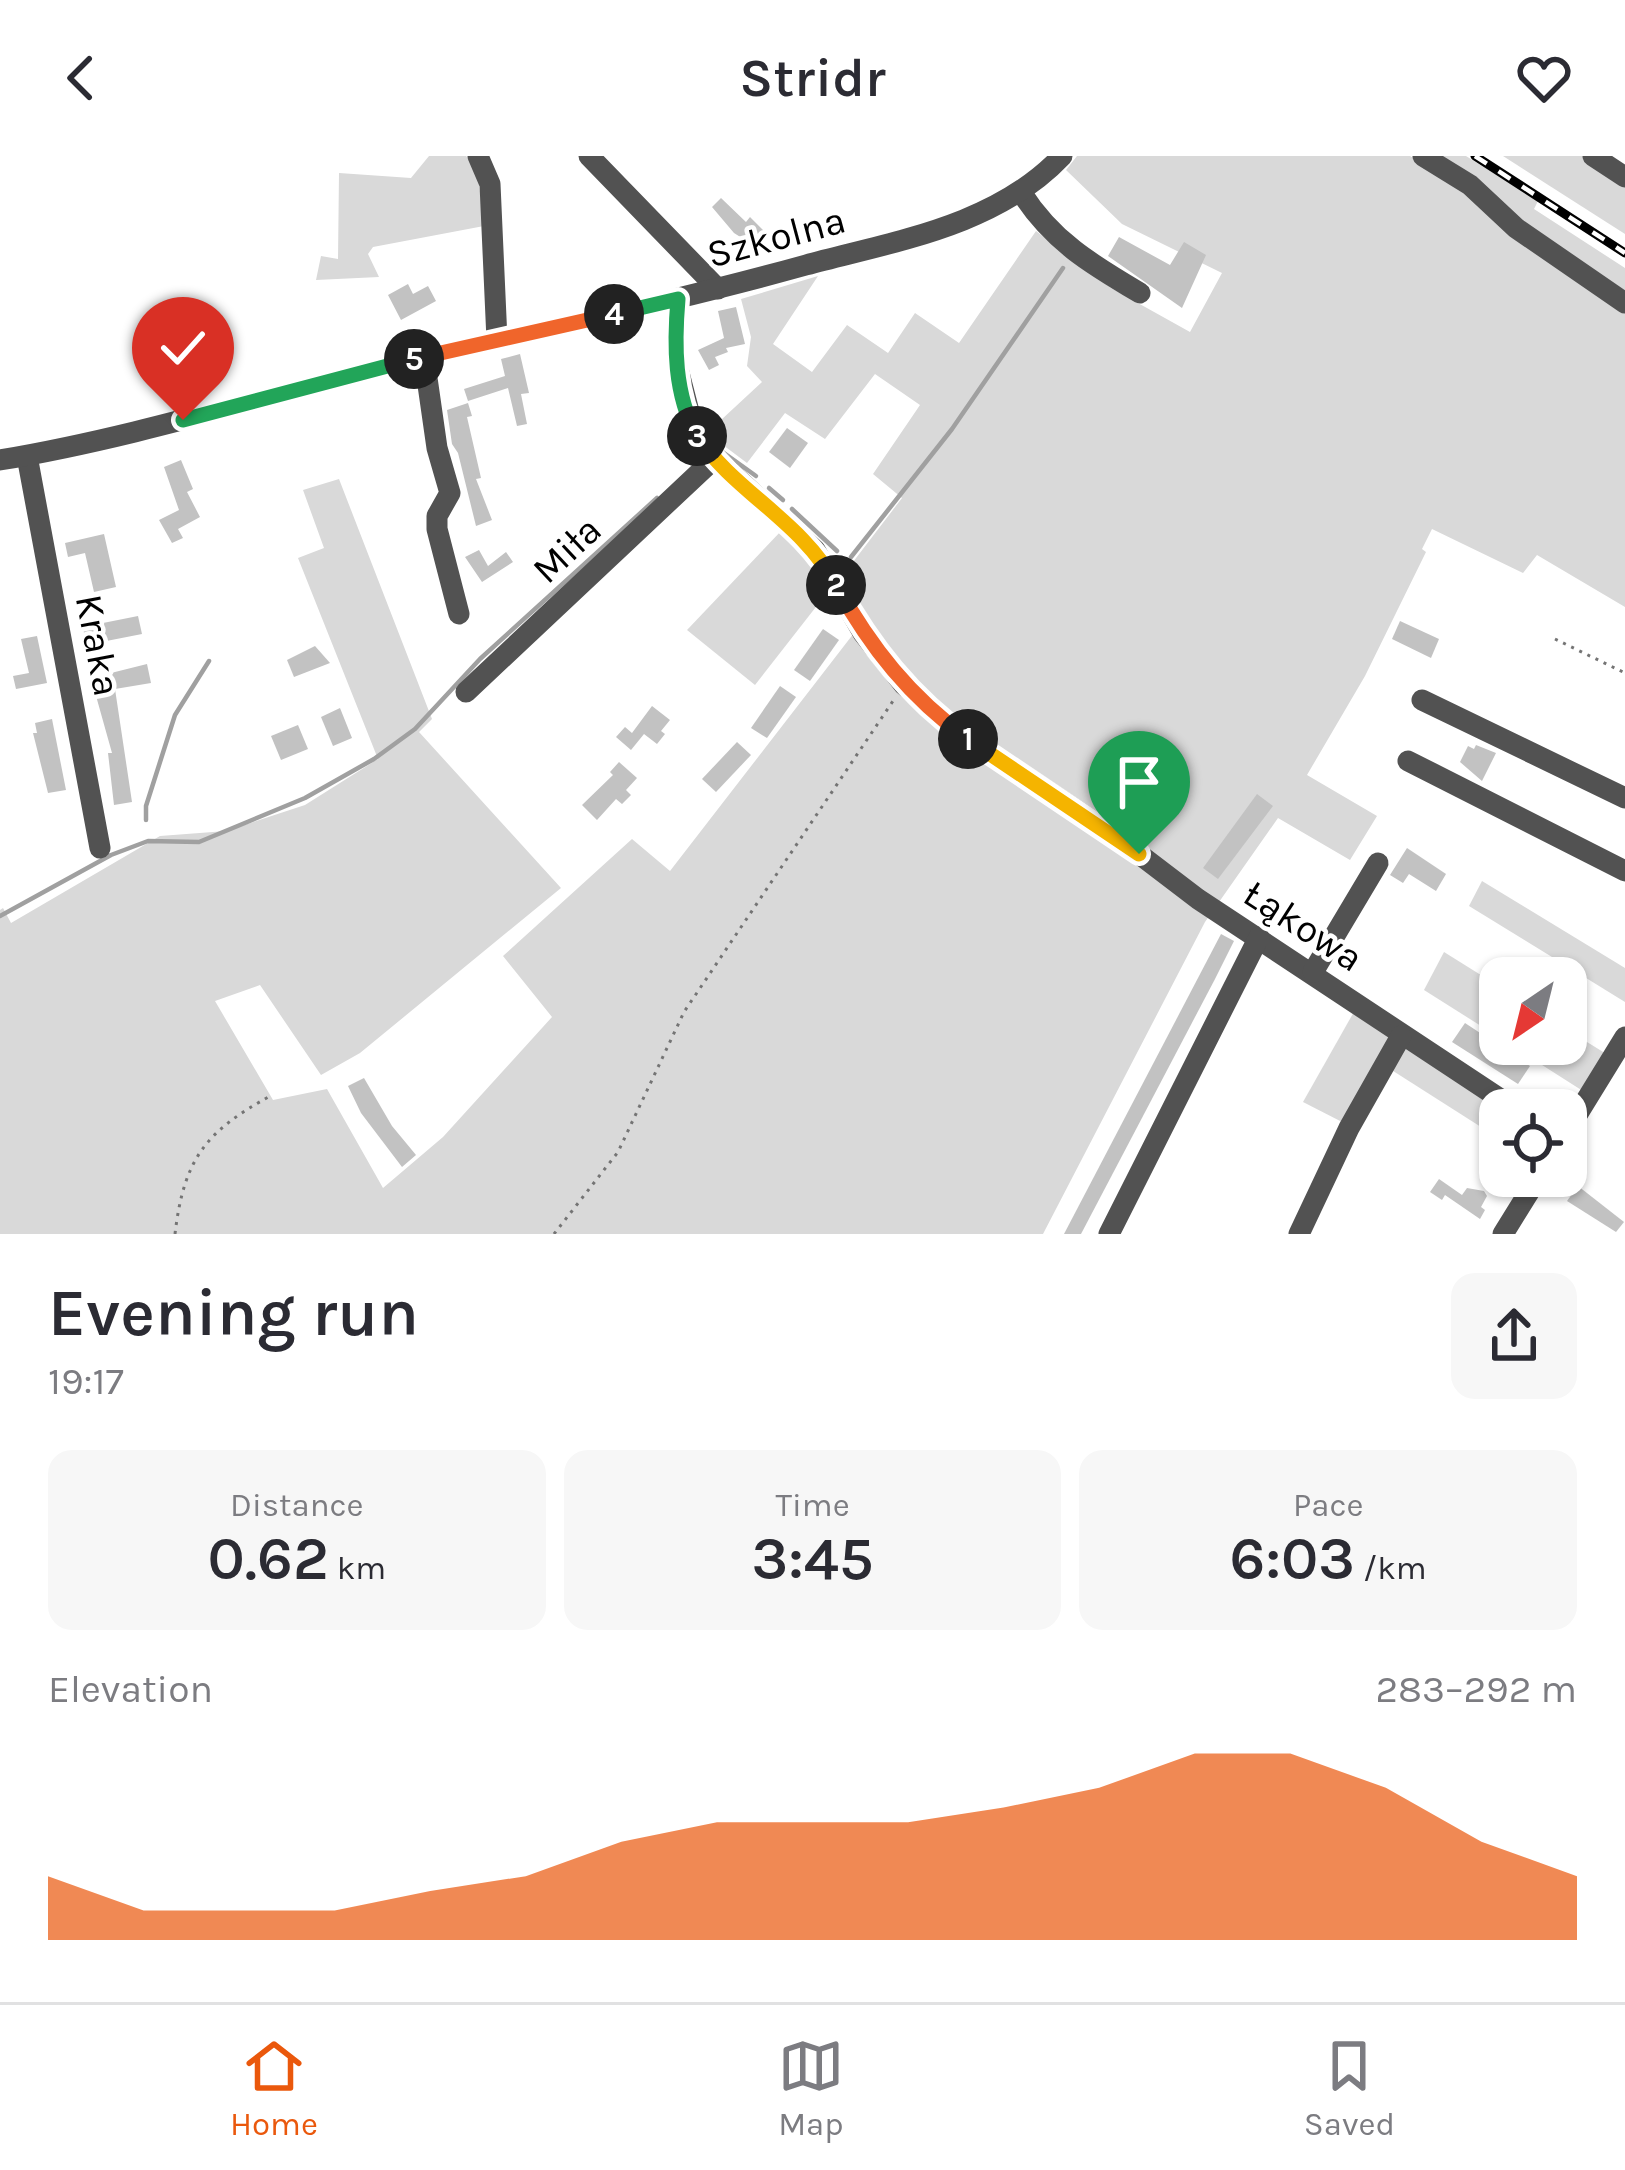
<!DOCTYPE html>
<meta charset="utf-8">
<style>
body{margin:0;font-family:Karla,sans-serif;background:#f7f7f7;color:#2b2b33;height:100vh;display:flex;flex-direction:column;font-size:45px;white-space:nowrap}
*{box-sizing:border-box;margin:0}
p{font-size:39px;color:#7c7c81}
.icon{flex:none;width:66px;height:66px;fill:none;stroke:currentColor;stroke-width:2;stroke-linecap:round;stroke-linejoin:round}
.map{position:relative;height:1078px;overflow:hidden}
.drawer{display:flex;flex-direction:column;background:#fff;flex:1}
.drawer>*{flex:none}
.needle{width:78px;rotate:215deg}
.buttons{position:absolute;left:1479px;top:801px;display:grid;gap:24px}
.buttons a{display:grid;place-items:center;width:108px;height:108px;border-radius:24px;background:#fff;box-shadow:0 3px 9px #0004;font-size:60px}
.pin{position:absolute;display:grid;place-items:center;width:102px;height:102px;color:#fff;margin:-123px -51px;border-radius:50% 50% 50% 0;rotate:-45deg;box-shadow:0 0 12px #0007}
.pin .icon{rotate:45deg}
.km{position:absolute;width:60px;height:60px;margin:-30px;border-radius:50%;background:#222;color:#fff;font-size:33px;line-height:60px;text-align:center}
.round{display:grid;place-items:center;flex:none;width:126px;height:126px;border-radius:24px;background:#f7f7f7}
.head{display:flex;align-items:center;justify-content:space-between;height:204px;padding:0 48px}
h1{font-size:66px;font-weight:600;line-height:90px}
.metrics{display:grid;grid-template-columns:repeat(3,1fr);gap:18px;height:204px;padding:12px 48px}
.metrics div{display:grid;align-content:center;border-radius:24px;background:#f7f7f7;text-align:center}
.metrics b{font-size:60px;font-weight:600}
.metrics small{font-size:33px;font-weight:400}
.metrics p{font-size:33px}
.chart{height:336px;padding:24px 48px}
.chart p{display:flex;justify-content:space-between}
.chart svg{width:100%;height:216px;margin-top:12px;fill:#ea580c;opacity:.7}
header{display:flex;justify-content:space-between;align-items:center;height:156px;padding:0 48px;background:#fff;font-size:54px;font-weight:600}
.dock{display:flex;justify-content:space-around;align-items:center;height:168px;border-top:3px solid #e1e1e2;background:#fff;font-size:33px;color:#7c7c81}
.dock a{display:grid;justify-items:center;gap:6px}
.dock .selected{color:#ea580c}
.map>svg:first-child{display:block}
</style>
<header><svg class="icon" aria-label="back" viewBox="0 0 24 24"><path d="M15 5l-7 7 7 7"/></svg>Stridr<svg class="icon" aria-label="heart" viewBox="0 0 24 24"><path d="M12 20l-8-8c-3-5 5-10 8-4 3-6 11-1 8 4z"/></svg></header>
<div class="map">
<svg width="1625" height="1078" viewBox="0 0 1625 1078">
<rect width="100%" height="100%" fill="#fff"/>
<g fill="#d9d9d9">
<path d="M 429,0 L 466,0 L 477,10 L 484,70 L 373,91 L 368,98 L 379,121 L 316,124 L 321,100 L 338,103 L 339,17 L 411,22 Z"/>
<path d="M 1077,0 L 1410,0 L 1458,28 L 1625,154 L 1625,451 L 1537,399 L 1523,417 L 1432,373 L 1422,393 L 1426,396 L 1365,520 L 1307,619 L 1377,660 L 1350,704 L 1278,662 L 1205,766 L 1043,1078 L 0,1078 L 0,754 L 3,752 L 11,767 L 160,680 L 226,675 L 305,649 L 378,603 L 298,402 L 324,392 L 303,334 L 339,323 L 432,563 L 419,576 L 561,732 L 360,897 L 321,919 L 260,829 L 215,845 L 273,944 L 327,933 L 383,1032 L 443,981 L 552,861 L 503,800 L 632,683 L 670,715 L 854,477 L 840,423 L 902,342 L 873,318 L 920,249 L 875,218 L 825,283 L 785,257 L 747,307 L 707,277 L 762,226 L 747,210 L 751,181 L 741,143 L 818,120 L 773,188 L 812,216 L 847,169 L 888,197 L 915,157 L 959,187 L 1036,75 L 1111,132 L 1190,176 L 1222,117 L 1122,68 L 1066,14 Z"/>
<path d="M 1431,0 L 1466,0 L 1538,45 L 1534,53 L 1625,112 L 1625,140 Z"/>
<path d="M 1503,0 L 1582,0 L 1625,28 L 1625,78 Z"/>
<path d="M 782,374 L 808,395 L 828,426 L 819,447 L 755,529 L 687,474 Z"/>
<path d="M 1482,725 L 1625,812 L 1625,846 L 1469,750 Z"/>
<path d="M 1444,796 L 1500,831 L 1500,882 L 1424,834 Z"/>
<path d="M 1355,854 L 1392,884 L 1346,968 L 1303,946 Z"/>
<path d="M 1566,873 L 1608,899 L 1586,937 L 1509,888 L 1566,888 Z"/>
<path d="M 1410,890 L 1500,954 L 1500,972 L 1492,978 L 1390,913 L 1400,891 Z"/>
</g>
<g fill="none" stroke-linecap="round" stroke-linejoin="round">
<g stroke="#a0a0a0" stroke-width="4.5">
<path d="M 717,292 L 756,320"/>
<path d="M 769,332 L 783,344"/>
<path d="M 792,353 L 837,395"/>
<path d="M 851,401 L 952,273 L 1063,112"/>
<path d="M 146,664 L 146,650 L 175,559 L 209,505"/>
<path d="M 0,760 L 111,699 L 148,685 L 199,686 L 305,642 L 374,603 L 415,573 L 480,503 L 657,342"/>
</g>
</g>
<g fill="#c2c2c2">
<path d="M 721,42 L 746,66 L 750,61 L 765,76 L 753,89 L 734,77 L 712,51 Z"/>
<path d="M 1119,81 L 1170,109 L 1184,86 L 1206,99 L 1182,152 L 1108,100 Z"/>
<path d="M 408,128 L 413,138 L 428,130 L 436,145 L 401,164 L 388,139 Z"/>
<path d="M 736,151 L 745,188 L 726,192 L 728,196 L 715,201 L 719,209 L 709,214 L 698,194 L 724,182 L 718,155 Z"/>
<path d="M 520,198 L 529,237 L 521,238 L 527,268 L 517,270 L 508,232 L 468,245 L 464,233 L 505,220 L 501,203 Z"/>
<path d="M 468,247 L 472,260 L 467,261 L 481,322 L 476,323 L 492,364 L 476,370 L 458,297 L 452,288 L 447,254 Z"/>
<path d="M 787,272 L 808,287 L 790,312 L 769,296 Z"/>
<path d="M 181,304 L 193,333 L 187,336 L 200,361 L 178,373 L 183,382 L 172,387 L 159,364 L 179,354 L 164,311 Z"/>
<path d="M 104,378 L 116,431 L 94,436 L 85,397 L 68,401 L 65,387 Z"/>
<path d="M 479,394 L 488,410 L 506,396 L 513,406 L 482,426 L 465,401 Z"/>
<path d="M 138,460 L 142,478 L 86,489 L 83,471 Z"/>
<path d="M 1400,465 L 1439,483 L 1431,502 L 1392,483 Z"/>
<path d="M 823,473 L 839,484 L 810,525 L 794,514 Z"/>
<path d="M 37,480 L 47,527 L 16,533 L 13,520 L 29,517 L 21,483 Z"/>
<path d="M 315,490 L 330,507 L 294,521 L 287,504 Z"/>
<path d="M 147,508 L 151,527 L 115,533 L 132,646 L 114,649 L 108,597 L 112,597 L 91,522 Z"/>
<path d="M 780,530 L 796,541 L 767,582 L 751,572 Z"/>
<path d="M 652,550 L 670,564 L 661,575 L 665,578 L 657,588 L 644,578 L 631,594 L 616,581 L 625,571 L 632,577 Z"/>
<path d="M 340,552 L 352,582 L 333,590 L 321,561 Z"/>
<path d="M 52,563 L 66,634 L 48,637 L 33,577 L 37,577 L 35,567 Z"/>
<path d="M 298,569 L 308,593 L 281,604 L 271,580 Z"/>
<path d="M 737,586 L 751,599 L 716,636 L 702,623 Z"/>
<path d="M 1476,589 L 1496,597 L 1482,625 L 1460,606 L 1468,590 L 1474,593 Z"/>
<path d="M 619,606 L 637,622 L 626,634 L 631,639 L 622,648 L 616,643 L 597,664 L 582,649 L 613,619 L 610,616 Z"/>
<path d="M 1257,638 L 1273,650 L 1218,723 L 1203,712 Z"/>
<path d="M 1407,692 L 1446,718 L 1436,735 L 1409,718 L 1403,727 L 1390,719 Z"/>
<path d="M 1221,778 L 1234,785 L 1215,823 L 1081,1078 L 1064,1078 Z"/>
<path d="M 1465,867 L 1530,910 L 1518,928 L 1452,886 Z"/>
<path d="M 364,922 L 392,970 L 416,999 L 402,1011 L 361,957 L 348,930 Z"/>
<path d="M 1439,1023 L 1462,1039 L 1467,1032 L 1484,1035 L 1487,1040 L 1481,1051 L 1485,1054 L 1480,1063 L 1445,1039 L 1442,1044 L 1430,1036 Z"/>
<path d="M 1578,1030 L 1624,1066 L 1616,1076 L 1567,1045 Z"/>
</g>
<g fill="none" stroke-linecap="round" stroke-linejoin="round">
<g stroke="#747474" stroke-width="3" stroke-dasharray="3 6" stroke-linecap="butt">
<path d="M 1555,483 L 1625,517"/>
<path d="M 175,1078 C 184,1002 206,975 272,939"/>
<path d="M 554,1078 L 618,996 L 684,856 L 893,545"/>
</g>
<g stroke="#525252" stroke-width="21">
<path d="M 478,0 L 490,28 L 497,184"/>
<path d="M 589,0 L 718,133"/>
<path d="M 1423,0 L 1470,29 L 1516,72 L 1625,147"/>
<path d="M 1593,0 L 1625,21"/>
<path d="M 1021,36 C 1052,85 1091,108 1140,137"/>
<path d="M 678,143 L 676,205 L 694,275 L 715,302 L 815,394 L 863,477 L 904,529 L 955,574 L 1118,682 L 1198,743 L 1517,954"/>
<path d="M 424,201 L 437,292 L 450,337 L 437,360 L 437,373 L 459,458"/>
<path d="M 27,300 L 100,692"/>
<path d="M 0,304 C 144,280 283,234 425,201 C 552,171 680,144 806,109 C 895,85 996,70 1062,0"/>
<path d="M 466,536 L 715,302"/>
<path d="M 1422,544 L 1625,642"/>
<path d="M 1408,605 L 1625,715"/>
<path d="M 1313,816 L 1378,707"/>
<path d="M 1566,968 L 1577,959 L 1625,881"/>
<path d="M 1109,1078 L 1259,781"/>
<path d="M 1299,1078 L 1349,972 L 1401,880"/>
<path d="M 1503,1078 L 1539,1020"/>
</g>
<defs>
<path id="rail" d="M 1475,0 L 1625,97"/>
</defs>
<use href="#rail" stroke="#000" stroke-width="9"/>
<use href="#rail" stroke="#fff" stroke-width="4.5" stroke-dasharray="14" stroke-linecap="butt"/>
</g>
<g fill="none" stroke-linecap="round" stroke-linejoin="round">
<defs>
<path id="split-1" d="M 968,583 L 1139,698"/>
<path id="split-2" d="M 836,429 C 871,492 910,541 968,583"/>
<path id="split-3" d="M 697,280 C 736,337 803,366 836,429"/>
<path id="split-4" d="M 614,158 L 678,143 C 674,189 674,238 697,280"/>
<path id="split-5" d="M 414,203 L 614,158"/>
<path id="split-6" d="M 183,264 L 414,203"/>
</defs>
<use href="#split-1" stroke="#fff" stroke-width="24"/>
<use href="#split-2" stroke="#fff" stroke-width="24"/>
<use href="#split-3" stroke="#fff" stroke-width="24"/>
<use href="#split-4" stroke="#fff" stroke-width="24"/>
<use href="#split-5" stroke="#fff" stroke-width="24"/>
<use href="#split-6" stroke="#fff" stroke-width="24"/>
<use href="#split-1" stroke="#f5b400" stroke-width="15"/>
<use href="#split-2" stroke="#f0652b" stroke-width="15"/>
<use href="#split-3" stroke="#f5b400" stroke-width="15"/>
<use href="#split-4" stroke="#22a559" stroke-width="15"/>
<use href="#split-5" stroke="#f0652b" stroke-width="15"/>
<use href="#split-6" stroke="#22a559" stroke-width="15"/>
</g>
<g text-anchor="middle" stroke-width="9" stroke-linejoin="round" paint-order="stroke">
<g font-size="39" fill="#000" stroke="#fff">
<text transform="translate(776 80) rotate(-15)" y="14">Szkolna</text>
<text transform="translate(566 393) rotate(-43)" y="14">Miła</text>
<text transform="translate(99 489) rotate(79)" y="14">Kraka</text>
<text transform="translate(1304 769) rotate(33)" y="14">Łąkowa</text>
</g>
</g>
</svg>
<div class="buttons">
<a><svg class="needle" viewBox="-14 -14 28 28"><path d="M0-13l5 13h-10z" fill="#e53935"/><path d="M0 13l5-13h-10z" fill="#7c7c81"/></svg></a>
<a><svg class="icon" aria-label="locate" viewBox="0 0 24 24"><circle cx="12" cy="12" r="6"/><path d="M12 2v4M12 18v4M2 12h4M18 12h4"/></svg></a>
</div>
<div class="pin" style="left:1139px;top:698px;background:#1e9e55"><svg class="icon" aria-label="arrive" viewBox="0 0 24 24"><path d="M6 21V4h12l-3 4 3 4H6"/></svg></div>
<div class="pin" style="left:183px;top:264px;background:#d93025"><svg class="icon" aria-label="check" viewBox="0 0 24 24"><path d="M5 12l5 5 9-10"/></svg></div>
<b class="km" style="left:968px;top:583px">1</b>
<b class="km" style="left:836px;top:429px">2</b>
<b class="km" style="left:697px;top:280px">3</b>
<b class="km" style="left:614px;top:158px">4</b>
<b class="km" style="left:414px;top:203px">5</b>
</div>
<section class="drawer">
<div class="head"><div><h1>Evening run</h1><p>19:17</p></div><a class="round"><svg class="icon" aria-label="share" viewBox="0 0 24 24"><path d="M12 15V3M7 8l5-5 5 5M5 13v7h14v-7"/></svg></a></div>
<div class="metrics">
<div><p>Distance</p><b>0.62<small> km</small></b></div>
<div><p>Time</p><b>3:45</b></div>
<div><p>Pace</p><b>6:03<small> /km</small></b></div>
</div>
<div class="chart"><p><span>Elevation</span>283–292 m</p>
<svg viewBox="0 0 160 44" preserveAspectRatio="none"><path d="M0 44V31L10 38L20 38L30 38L40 34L50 31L60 24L70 20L80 20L90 20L100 17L110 13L120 6L130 6L140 13L150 24L160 31V44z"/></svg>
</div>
</section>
<nav class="dock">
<a class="selected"><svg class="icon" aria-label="home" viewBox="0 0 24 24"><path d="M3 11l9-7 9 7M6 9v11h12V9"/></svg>Home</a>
<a><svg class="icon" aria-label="map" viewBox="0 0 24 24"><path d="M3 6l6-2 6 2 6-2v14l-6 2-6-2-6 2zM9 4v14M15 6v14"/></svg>Map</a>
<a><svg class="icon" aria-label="saved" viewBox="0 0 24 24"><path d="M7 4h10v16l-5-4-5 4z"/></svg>Saved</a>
</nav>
